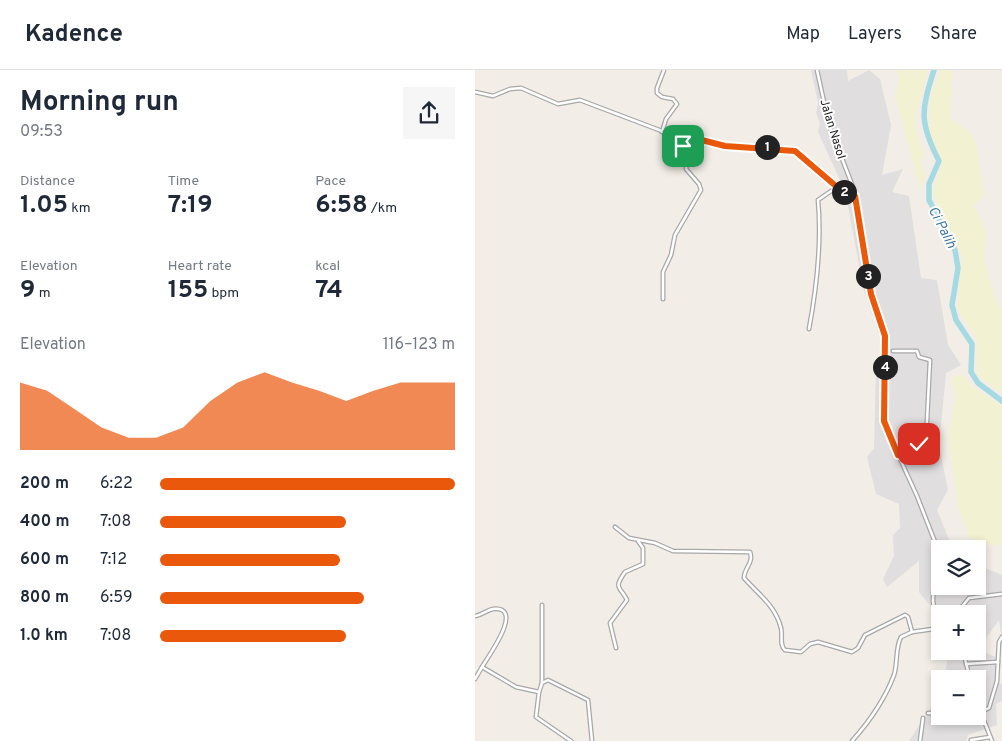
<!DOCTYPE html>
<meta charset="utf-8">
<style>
body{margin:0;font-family:Overpass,sans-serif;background:#f6f6f7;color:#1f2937;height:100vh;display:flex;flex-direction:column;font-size:19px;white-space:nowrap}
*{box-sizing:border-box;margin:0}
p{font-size:16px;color:#747a83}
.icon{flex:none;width:28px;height:28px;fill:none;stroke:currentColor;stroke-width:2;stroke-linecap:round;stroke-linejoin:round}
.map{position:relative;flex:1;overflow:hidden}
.sheet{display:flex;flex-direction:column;background:#fff;width:475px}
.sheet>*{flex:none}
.tools{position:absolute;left:456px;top:470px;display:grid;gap:10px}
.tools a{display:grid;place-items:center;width:55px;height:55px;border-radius:0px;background:#fff;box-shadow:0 2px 8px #0003;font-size:25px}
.pin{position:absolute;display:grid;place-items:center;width:42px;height:42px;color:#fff;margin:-21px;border-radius:10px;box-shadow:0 2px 8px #0006}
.km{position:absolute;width:25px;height:25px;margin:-12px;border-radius:50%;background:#222;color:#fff;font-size:14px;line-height:25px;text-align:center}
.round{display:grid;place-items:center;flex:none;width:52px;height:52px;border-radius:0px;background:#f6f6f7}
.overview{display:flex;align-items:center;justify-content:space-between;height:85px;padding:0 20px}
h1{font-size:28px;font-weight:700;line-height:38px}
.figures{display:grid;grid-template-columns:repeat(3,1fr);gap:8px;height:85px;padding:5px 20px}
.figures div{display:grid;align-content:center}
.figures b{font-size:25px;font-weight:700}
.figures small{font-size:14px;font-weight:400}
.figures p{font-size:14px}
.chart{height:140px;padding:10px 20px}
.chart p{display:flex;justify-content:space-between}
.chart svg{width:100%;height:90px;margin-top:5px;fill:#ea580c;opacity:.7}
ul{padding:0 20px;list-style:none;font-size:16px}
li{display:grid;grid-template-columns:80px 60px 1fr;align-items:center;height:38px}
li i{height:12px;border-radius:6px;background:#ea580c}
header{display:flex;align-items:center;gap:30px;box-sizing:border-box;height:70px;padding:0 25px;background:#fff;border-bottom:1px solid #e0e1e3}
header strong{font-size:24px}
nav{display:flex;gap:28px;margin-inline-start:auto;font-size:18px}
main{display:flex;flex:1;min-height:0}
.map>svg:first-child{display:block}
</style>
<header>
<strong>Kadence</strong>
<nav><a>Map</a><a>Layers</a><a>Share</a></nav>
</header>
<main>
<section class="sheet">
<div class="overview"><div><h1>Morning run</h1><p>09:53</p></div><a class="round"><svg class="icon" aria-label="share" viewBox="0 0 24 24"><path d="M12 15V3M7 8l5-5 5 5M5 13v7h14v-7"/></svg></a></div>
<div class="figures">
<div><p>Distance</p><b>1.05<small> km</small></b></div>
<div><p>Time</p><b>7:19</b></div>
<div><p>Pace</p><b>6:58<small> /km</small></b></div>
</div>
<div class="figures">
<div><p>Elevation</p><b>9<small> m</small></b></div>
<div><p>Heart rate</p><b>155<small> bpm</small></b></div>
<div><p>kcal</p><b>74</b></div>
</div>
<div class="chart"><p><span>Elevation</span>116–123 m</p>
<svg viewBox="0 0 160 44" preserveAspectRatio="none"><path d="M0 44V11L10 15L20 24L30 33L40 38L50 38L60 33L70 20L80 11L90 6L100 11L110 15L120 20L130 15L140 11L150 11L160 11V44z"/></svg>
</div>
<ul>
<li><b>200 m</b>6:22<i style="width:100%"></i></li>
<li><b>400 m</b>7:08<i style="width:63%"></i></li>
<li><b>600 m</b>7:12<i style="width:61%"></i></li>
<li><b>800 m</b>6:59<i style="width:69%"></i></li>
<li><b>1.0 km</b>7:08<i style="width:63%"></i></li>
</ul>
</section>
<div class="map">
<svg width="527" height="671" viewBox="0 0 527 671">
<rect width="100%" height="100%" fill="#f2eee7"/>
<path fill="#e0dede" d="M 336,0 L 372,0 L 373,11 L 394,0 L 405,9 L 416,55 L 407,105 L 428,99 L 417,122 L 434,126 L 446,208 L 462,210 L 473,275 L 486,295 L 471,303 L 464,376 L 473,420 L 462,440 L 475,472 L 475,479 L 465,479 L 465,516 L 502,516 L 503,495 L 527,505 L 527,570 L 524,550 L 509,571 L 511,583 L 525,589 L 521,611 L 527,614 L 527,631 L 521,634 L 522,655 L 493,665 L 491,671 L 434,671 L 465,623 L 465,646 L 502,646 L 502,609 L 470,609 L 473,581 L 502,581 L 502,544 L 465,544 L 465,549 L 444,522 L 444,491 L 412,517 L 408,509 L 419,486 L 418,465 L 425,458 L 424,434 L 401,424 L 392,387 L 399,378 L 401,297 L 408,276 L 389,221 L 370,121 L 343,62 L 345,53 L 341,43 L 343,33 Z"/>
<g fill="#f2f2d2">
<path d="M 421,0 L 453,0 L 441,43 L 441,60 L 448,82 L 446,94 L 451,105 L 445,120 L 420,25 L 425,7 Z"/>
<path d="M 465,0 L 477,0 L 475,49 L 494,61 L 501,74 L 509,127 L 499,134 L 511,162 L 509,191 L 522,233 L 527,239 L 527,324 L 502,305 L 502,270 L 482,239 L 487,186 L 457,122 L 467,93 L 454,61 L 455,28 Z"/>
<path d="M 486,304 L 501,319 L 527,336 L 527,390 L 524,390 L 527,397 L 527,474 L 520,476 L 495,469 L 483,435 L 473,367 L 481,327 L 476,308 Z"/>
</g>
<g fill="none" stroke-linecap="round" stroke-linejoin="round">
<path stroke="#a5dae3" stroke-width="5.5" d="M 459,0 C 446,41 444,52 464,91 L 454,114 L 454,130 L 480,180 L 483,198 L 477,235 L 481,250 L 497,274 L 496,302 L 503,313 L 527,331"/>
<defs>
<g id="minor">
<path d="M 342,0 L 354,55 L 378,117 L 396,224 L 410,266 L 411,358 L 442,426 L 460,472 L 458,531 L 460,544 L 465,549"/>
<path d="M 0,22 L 18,26 L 35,19 L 46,18 L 83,34 L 105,30 L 192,63 L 206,64 L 249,76 L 320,81 L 362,117 L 380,126"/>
<path d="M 187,62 L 191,49 L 202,34 L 198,29 L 187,27 L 182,23 L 182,18 L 189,0"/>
<path d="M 188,229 L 188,202 L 196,185 L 200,165 L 226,120 L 224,114 L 211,99 L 212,92 C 210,81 205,79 211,66"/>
<path d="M 334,259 C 342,216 347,174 343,130 L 362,117"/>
<path d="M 418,281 L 442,281 L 444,287 L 455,290 L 451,371 L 443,375 L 442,380 L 423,385"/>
<path d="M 140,457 L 154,468 L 180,473 L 198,481 L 275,482 C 279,493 269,498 269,508 C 284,525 300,535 306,558 C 308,566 304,575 310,580 L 326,582 L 335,574 L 343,572 L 377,582 L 383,578 L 390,565 L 430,545 L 433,547 L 437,562"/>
<path d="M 67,535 L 67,613"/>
<path d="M 481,544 L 494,528 L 527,524"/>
<path d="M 0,546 C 7,545 12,540 18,539 C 51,536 12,588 7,597 L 41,617 L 64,622 L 61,647 L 96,671"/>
<path d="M 141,578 L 135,553 L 152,530 C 145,516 138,519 150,502 L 168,494 L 168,478 L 163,471"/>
<path d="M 488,581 L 495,609"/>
<path d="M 491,594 L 523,592"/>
<path d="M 0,609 L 7,597"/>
<path d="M 64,622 L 67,613 L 73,610 L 113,630 L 117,671"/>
<path d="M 502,633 L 517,671"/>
<path d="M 453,643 L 465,644"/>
<path d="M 502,644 L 514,638 L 522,611 L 524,572 L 527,567"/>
<path d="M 479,646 L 486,646"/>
<path d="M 496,670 L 515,667"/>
<path d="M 377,671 C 394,652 410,629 419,605 C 423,593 420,578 426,567 L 437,562 L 465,558"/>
<path d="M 445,671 L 448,648"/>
</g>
</defs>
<use href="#minor" stroke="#a8a8a8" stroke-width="5"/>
<use href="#minor" stroke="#fff" stroke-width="2.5"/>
</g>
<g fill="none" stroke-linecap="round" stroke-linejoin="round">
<defs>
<path id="route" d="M 208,76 L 211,66 L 250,76 L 320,81 L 362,117 L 380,126 L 396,224 L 410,266 L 409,351 L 423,385 L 442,380 L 444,374"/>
</defs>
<use href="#route" stroke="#fff" stroke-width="10"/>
<use href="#route" stroke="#ea580c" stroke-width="6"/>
</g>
<g text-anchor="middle" stroke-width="4" stroke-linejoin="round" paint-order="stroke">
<g font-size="12" fill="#212121" stroke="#fff">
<text transform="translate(358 59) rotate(73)" y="4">Jalan Nasol</text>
</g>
<g font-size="14" font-style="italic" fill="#3c77a2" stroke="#fff">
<text transform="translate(468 157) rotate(63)" y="5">Ci Palih</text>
</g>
</g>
</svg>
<div class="tools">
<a><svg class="icon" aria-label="layers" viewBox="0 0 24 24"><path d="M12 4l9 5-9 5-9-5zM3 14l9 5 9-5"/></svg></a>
<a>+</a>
<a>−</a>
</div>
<div class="pin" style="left:208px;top:76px;background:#1e9e55"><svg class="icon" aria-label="arrive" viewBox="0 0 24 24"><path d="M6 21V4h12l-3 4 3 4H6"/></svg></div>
<div class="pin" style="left:444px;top:374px;background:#d93025"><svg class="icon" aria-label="check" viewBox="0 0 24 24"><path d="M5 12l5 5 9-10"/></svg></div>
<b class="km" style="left:292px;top:77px">1</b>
<b class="km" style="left:369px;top:122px">2</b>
<b class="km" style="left:393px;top:206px">3</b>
<b class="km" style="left:410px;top:297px">4</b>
</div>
</main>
